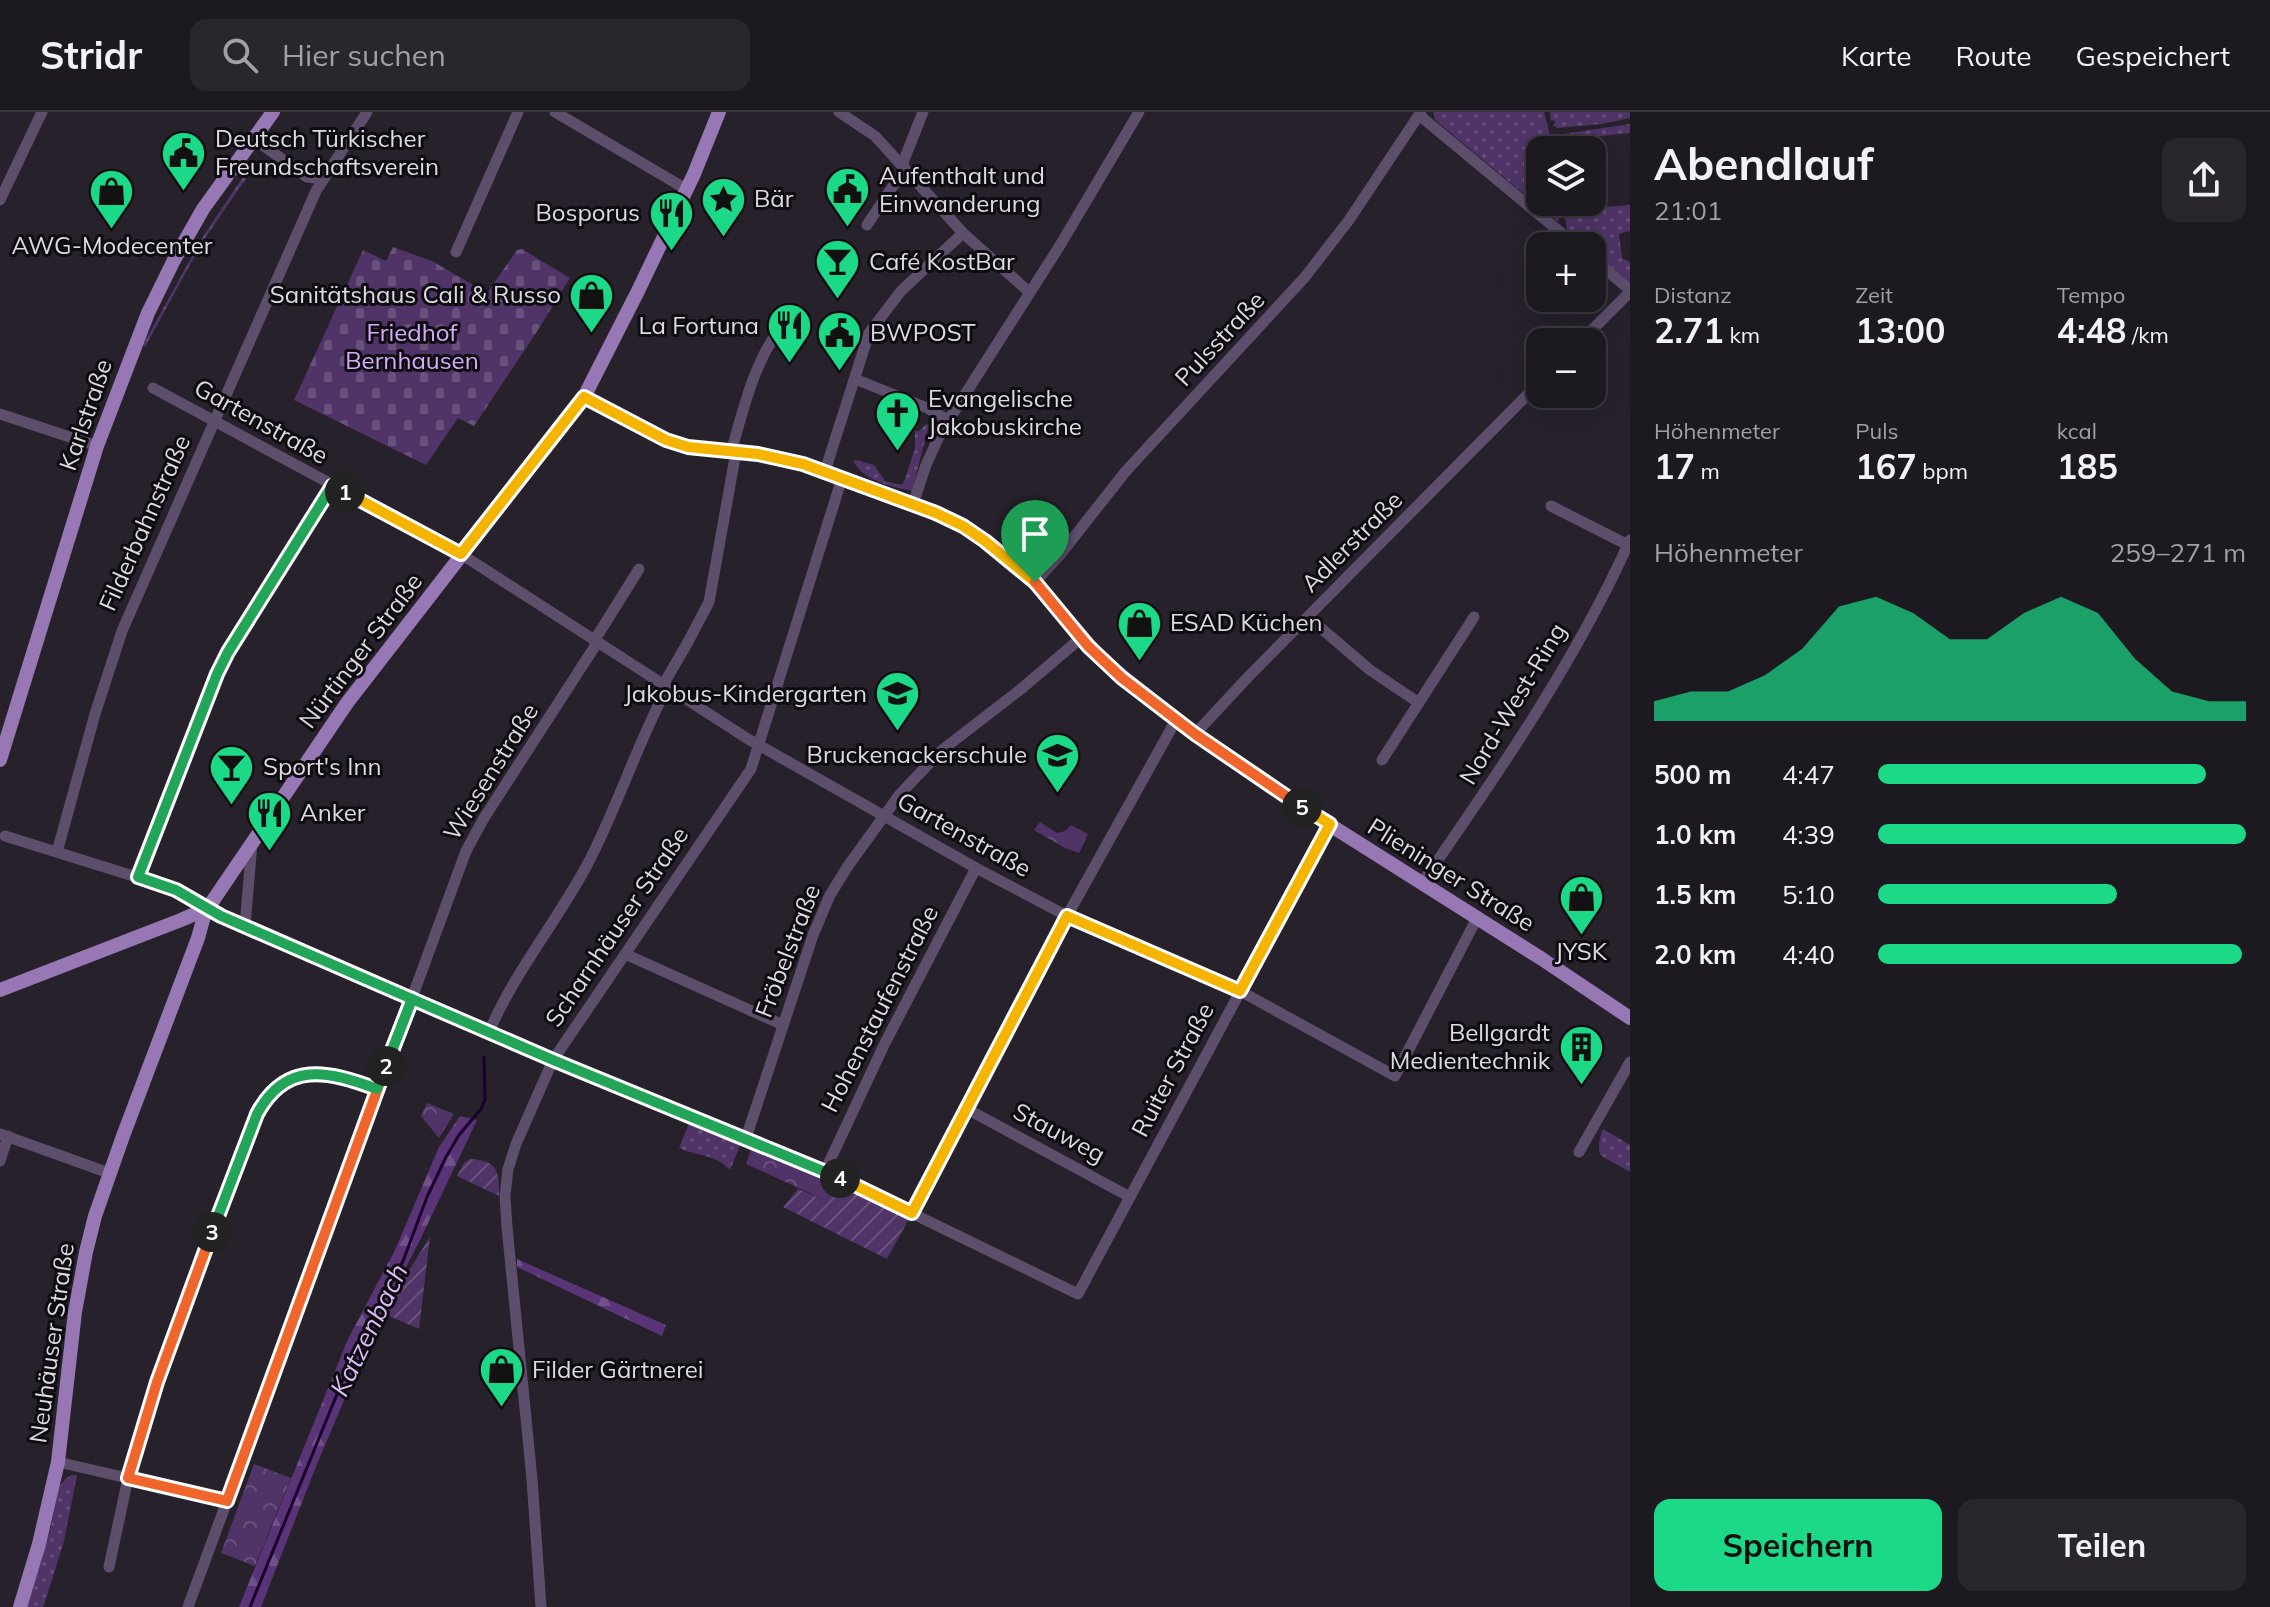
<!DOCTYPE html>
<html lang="de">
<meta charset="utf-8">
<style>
body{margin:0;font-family:Mulish,sans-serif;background:#29262d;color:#f1f3f6;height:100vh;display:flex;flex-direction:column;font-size:30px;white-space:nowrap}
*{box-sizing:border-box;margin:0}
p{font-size:26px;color:#a0a0a5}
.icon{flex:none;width:44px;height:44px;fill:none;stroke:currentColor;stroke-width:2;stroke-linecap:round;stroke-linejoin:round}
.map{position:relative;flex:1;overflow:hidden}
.side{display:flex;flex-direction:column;background:#1c1920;width:640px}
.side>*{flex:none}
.tools{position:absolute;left:1526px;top:24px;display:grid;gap:16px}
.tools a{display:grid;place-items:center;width:80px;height:80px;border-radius:16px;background:#1c1920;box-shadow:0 8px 32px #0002,0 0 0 2px #3a383e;font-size:40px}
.pin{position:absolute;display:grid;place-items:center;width:68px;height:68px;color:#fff;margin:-82px -34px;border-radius:50% 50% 50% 0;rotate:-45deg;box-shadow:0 0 8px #0007}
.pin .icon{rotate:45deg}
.km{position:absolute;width:40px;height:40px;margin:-20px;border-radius:50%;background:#222;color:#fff;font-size:22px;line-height:40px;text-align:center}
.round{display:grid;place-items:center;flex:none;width:84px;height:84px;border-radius:16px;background:#29262d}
.overview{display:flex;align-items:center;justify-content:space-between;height:136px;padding:0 24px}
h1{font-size:44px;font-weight:700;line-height:60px}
.stats{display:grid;grid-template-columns:repeat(3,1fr);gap:12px;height:136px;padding:8px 24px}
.stats div{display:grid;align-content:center}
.stats b{font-size:34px;font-weight:700}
.stats small{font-size:22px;font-weight:400}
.stats p{font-size:22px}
.chart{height:224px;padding:16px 24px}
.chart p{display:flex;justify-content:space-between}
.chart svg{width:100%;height:144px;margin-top:8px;fill:#1cd988;opacity:.7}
.primary-button{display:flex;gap:16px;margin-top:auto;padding:16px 24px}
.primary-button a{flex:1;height:92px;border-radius:16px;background:#1cd988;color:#111;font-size:32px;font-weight:700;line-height:92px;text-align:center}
.primary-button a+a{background:#29262d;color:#f1f3f6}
ul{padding:0 24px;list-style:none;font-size:26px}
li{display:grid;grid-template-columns:128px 96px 1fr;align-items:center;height:60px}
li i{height:20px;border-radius:10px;background:#1cd988}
header{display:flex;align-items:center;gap:48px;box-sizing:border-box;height:112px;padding:0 40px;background:#1c1920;border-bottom:2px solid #3a383e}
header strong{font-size:38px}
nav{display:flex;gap:44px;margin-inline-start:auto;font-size:28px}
.search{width:560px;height:72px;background:#29262d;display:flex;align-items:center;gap:20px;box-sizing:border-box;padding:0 28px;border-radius:16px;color:#a0a0a5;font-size:30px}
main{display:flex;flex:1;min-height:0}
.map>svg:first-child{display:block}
</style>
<header>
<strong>Stridr</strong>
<div class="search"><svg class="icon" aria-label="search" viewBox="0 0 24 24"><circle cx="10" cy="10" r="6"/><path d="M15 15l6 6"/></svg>Hier suchen</div>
<nav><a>Karte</a><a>Route</a><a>Gespeichert</a></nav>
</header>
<main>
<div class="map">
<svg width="1630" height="1495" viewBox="0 0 1630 1495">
<defs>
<pattern id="grass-dots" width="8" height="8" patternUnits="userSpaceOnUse" patternTransform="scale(2)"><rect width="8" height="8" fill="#503468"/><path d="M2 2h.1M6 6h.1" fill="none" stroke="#69517d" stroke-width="1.8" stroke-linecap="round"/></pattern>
<pattern id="forest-firs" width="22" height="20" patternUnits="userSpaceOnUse" patternTransform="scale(2)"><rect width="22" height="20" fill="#593477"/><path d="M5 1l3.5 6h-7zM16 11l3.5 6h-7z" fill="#70518a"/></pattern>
<pattern id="cemetery-stones" width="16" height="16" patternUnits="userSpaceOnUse" patternTransform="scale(2)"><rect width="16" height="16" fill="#503468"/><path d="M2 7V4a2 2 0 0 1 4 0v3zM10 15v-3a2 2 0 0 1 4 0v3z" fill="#69517d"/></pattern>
<pattern id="park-crowns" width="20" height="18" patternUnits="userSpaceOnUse" patternTransform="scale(2)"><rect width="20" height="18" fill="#503468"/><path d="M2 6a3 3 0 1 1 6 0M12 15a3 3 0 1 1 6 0" fill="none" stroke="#69517d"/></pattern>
<pattern id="garden-furrows" width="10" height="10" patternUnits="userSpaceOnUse" patternTransform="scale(2)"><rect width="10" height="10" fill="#503468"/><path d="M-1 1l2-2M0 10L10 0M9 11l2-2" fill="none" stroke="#69517d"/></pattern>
</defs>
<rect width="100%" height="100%" fill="#26212b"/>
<g fill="url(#grass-dots)">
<path d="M 1433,0 L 1544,0 L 1554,38 L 1540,38 L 1540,90 L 1558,90 L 1559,108 L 1558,110 L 1435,8 Z"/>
<path d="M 1550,0 L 1630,0 L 1630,6 L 1602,12 L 1557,16 L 1553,13 L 1555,11 L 1554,8 L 1551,9 Z"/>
<path d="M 1630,12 L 1630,21 L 1592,25 L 1602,95 L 1630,93 L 1630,119 L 1619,122 L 1622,146 L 1630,150 L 1630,171 L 1592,139 L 1592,134 L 1586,134 L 1567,118 L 1563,90 L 1592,90 L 1592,38 L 1559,38 L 1556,25 L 1557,23 Z"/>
<path d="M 247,59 L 249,62 L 203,129 L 145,235 L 143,233 L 202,126 Z"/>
<path d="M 926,312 L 929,313 L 912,379 C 890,374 865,370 853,349 L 856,348 L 874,353 L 885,369 L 901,373 L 904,370 L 915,336 L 915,319 L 919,319 Z"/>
<path d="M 690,1009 L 741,1031 L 730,1058 C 716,1042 696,1044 679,1036 Z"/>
<path d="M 1603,1017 L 1630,1033 L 1630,1060 L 1600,1043 C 1598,1033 1599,1027 1603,1017 Z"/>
<path d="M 72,1363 L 77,1363 L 64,1429 L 46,1487 L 43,1495 L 27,1495 L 51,1415 L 59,1375 L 66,1366 Z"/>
</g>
<g fill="url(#forest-firs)">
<path d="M 460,1004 L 477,1008 L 419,1130 L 375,1215 L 315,1357 L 261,1495 L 239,1495 L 348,1227 L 395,1138 L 439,1035 Z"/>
<path d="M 517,1147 L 666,1213 L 662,1224 L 517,1155 Z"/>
</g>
<path fill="url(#cemetery-stones)" d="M 393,135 L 432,149 L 487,181 L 517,138 L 522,137 L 570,166 L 536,221 L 474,314 L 458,306 L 426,353 L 294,288 L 363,138 L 386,149 Z"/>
<g fill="url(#park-crowns)">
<path d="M 1040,710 L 1057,721 L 1065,719 L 1071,713 L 1088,722 L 1079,741 L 1065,736 L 1034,718 Z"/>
<path d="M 427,991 L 454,1002 L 439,1026 L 421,1004 Z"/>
<path d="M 753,1032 L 836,1068 L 825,1088 L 746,1052 Z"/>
<path d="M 254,1352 L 291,1366 L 255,1454 L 221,1441 Z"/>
</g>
<g fill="url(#garden-furrows)">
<path d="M 470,1047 C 498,1048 499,1060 499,1084 L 457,1064 L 464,1051 Z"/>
<path d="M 836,1068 L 912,1101 L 887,1147 L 783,1095 L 798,1077 L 825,1088 Z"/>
<path d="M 430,1125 L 419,1217 L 382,1201 Z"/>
</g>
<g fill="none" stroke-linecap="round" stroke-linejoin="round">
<path stroke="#1b002e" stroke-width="3" d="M 250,1495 L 353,1243 L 403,1149 L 427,1085 L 446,1045 L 459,1023 L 481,997 L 485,987 L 484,945"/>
<g stroke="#5d4e6c" stroke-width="11">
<path d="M 555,0 L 686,77"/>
<path d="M 839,0 L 875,24 L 963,121 L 1029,180"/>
<path d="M 1419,3 L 1577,134"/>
<path d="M 254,27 L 307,65 L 322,67"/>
<path d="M 902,53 L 923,0"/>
<path d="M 0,88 L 42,0"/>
<path d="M 867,113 L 905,56"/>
<path d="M 456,140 L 518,0"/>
<path d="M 1592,146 L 1630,178"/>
<path d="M 1580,230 L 1630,180"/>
<path d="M 855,267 L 927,296 L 948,308"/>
<path d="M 153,276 L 461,442 L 748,627 L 976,756 L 1067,804 L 1240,879 L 1395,964 L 1477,806"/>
<path d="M 0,302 L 97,334"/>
<path d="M 731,340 C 743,299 753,254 778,219"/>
<path d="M 825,359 L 869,221 L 901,179 L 963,121"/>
<path d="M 913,392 L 926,353 L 941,320 L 1059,135 L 1139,0"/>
<path d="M 1551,394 L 1628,433"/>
<path d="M 1035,470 L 1059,444 L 1126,359 L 1305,165 L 1349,108 L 1421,0"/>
<path d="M 1308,505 L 1370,558 L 1419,591"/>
<path d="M 594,529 L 639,457"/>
<path d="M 663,573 L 688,530 L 709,490 L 736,340"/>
<path d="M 1195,622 L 1250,563 L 1540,270"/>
<path d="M 1382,648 L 1474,505"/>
<path d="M 5,724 L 162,773 L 187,783 L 206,797 L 221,804 L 553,948 L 825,1059 L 1078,1182 L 1330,712"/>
<path d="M 57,740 L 95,602 L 122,519 L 316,79 L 367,0"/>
<path d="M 138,765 L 217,562 L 228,540 L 332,374"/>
<path d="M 1422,771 C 1497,663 1576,549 1630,428"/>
<path d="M 245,814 L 252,731"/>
<path d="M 625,842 L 783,913"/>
<path d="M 489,920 C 514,861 555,812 586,755 C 617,697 636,634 667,576"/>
<path d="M 967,997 L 1130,1085"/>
<path d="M 0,1022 L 109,1061"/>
<path d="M 746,1026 L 813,823 L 830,783 L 848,754 L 900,682 L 942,638 L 1021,577 L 1081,526"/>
<path d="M 1579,1040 L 1630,950"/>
<path d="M 0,1049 L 8,1024"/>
<path d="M 825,1059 L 885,931 L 976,756"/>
<path d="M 912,1101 L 1067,804 L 1176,608"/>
<path d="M 58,1350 L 227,1389"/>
<path d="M 109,1455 L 128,1366 L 145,1308 L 249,1021 C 277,950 313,954 377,977"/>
<path d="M 188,1495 L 466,739 L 484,706 L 597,531"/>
<path d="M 541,1495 L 532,1367 L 507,1115 L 505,1084 L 508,1057 L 516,1032 L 553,948 L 751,657 L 842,366"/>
</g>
<g stroke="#9778b5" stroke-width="14">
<path d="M 584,285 L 666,328 L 688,335 L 758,342 L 803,352 L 913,392 L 963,414 L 995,436 L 1030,465 L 1103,549 L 1195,622 L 1300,694 L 1542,847 L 1630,906"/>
<path d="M 0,648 L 97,334 L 148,201 L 174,148 L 203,97 L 273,0"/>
<path d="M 0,878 L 181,808 L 206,797 L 212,790 L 347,591 L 584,285 L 638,179 L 694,62 L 719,0"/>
<path d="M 20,1495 L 39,1432 L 58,1350 L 75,1200 L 86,1140 L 95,1104 L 123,1024 L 198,826 L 206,797"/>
</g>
</g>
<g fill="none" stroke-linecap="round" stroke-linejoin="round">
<defs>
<path id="split-1" d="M 345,380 L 461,442 L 584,285 L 666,328 L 688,335 L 758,342 L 803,352 L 936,401 L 963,414 L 985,429 L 1035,470"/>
<path id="split-2" d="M 345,380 L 332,374 L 228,540 L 217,562 L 138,765 L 176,778 L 221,804 L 412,887 L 386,954"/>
<path id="split-3" d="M 212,1120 L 157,1270 L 128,1366 L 227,1389 L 386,954"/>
<path id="split-4" d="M 212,1120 L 257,1002 C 286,948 328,959 377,977 L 412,887 L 553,948 L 840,1066"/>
<path id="split-5" d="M 840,1066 L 912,1101 L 1067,804 L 1240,879 L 1330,712 L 1302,695"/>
<path id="split-6" d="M 1035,470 L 1088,534 L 1122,566 L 1195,622 L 1302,695"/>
</defs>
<use href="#split-1" stroke="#fff" stroke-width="16"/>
<use href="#split-2" stroke="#fff" stroke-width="16"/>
<use href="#split-3" stroke="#fff" stroke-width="16"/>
<use href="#split-4" stroke="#fff" stroke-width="16"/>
<use href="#split-5" stroke="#fff" stroke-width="16"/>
<use href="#split-6" stroke="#fff" stroke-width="16"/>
<use href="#split-1" stroke="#f5b400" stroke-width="10"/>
<use href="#split-2" stroke="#22a559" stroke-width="10"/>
<use href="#split-3" stroke="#f0652b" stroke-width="10"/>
<use href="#split-4" stroke="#22a559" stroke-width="10"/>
<use href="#split-5" stroke="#f5b400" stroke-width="10"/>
<use href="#split-6" stroke="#f0652b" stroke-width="10"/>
</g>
<defs>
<symbol id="civic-pin" viewBox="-11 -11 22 30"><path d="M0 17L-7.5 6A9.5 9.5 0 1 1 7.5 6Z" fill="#1cd988" stroke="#0e0c10"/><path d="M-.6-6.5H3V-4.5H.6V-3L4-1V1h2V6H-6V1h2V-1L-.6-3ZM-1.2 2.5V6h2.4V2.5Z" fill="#111"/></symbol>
<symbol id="shop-pin" viewBox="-11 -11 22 30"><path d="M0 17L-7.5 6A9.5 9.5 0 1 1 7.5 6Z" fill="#1cd988" stroke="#0e0c10"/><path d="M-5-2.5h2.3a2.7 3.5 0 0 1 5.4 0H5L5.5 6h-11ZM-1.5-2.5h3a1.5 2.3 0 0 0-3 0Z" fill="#111"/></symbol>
<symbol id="sight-pin" viewBox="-11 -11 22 30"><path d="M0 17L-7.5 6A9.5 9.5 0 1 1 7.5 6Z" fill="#1cd988" stroke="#0e0c10"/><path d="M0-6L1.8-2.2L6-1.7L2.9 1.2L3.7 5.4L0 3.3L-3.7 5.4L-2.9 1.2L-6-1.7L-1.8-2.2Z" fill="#111"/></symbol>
<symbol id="restaurant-pin" viewBox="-11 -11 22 30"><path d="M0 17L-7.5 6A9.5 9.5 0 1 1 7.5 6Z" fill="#1cd988" stroke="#0e0c10"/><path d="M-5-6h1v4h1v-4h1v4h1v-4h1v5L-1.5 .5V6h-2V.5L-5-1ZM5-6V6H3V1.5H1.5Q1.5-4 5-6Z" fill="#111"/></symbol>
<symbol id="bar-pin" viewBox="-11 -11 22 30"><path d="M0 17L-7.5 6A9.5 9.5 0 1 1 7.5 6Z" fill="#1cd988" stroke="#0e0c10"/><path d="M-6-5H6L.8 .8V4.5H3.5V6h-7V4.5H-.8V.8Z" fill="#111"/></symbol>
<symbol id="church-pin" viewBox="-11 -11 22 30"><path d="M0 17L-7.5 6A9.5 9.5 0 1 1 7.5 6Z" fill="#1cd988" stroke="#0e0c10"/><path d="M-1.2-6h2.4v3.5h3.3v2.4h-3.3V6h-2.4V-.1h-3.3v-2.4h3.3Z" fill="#111"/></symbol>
<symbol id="school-pin" viewBox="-11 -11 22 30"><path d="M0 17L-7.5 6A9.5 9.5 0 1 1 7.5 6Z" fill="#1cd988" stroke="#0e0c10"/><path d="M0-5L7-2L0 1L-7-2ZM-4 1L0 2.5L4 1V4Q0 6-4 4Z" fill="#111"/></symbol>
<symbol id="building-pin" viewBox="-11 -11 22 30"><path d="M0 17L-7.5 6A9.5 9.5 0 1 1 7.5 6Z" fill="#1cd988" stroke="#0e0c10"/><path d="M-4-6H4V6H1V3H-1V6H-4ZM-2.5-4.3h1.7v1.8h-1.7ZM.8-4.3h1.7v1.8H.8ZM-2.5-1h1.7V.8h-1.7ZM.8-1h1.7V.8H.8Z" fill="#111"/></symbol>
</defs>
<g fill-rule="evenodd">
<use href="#civic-pin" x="158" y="16" width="51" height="69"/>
<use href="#civic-pin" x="822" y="52" width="51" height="69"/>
<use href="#shop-pin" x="86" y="54" width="51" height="69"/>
<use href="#sight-pin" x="698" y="62" width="51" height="69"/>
<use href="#restaurant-pin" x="646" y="76" width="51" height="69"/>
<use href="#bar-pin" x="812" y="124" width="51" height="69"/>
<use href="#shop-pin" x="566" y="158" width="51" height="69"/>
<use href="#restaurant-pin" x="764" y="188" width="51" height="69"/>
<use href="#civic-pin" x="814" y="196" width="51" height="69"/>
<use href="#church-pin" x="872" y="276" width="51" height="69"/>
<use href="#shop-pin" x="1114" y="486" width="51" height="69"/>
<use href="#school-pin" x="872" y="556" width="51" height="69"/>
<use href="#school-pin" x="1032" y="618" width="51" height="69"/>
<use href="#bar-pin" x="206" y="630" width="51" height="69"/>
<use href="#restaurant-pin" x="244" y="676" width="51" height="69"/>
<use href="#shop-pin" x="1556" y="760" width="51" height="69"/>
<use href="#building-pin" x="1556" y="910" width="51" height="69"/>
<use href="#shop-pin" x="476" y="1232" width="51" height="69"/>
</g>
<g text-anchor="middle" stroke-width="6" stroke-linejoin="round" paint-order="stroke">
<g font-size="24" fill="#dddae1" stroke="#0e0c10" text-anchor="start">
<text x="215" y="35">Deutsch Türkischer<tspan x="215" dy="28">Freundschaftsverein</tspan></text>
<text x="879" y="72">Aufenthalt und<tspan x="879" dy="28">Einwanderung</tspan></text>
<text x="754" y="95">Bär</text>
<text x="640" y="109" text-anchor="end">Bosporus</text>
<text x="112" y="142" text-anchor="middle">AWG-Modecenter</text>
<text x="869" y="158">Café KostBar</text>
<text x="561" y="191" text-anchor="end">Sanitätshaus Cali &amp; Russo</text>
<text x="759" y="222" text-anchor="end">La Fortuna</text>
<text x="870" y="229">BWPOST</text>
<text x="928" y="295">Evangelische<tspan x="928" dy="28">Jakobuskirche</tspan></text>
<text x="1170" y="519">ESAD Küchen</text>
<text x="867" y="590" text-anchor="end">Jakobus-Kindergarten</text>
<text x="1027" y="651" text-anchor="end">Bruckenackerschule</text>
<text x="263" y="663">Sport's Inn</text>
<text x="300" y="709">Anker</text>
<text x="1581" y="848" text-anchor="middle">JYSK</text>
<text x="1550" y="929" text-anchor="end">Bellgardt<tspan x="1550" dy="28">Medientechnik</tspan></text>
<text x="532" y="1266">Filder Gärtnerei</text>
</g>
<g font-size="24" fill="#d4acfa" stroke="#0e0c10">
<text x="412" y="229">Friedhof<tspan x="412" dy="28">Bernhausen</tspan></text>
</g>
<g font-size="24" fill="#dddae1" stroke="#0e0c10">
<text transform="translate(1220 227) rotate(-47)" y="8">Pulsstraße</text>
<text transform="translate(86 303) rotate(-71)" y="8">Karlstraße</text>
<text transform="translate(261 310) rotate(29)" y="8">Gartenstraße</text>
<text transform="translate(145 411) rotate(-66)" y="8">Filderbahnstraße</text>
<text transform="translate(1352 430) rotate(-45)" y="8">Adlerstraße</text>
<text transform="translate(361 539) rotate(-53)" y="8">Nürtinger Straße</text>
<text transform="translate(1513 592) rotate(-59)" y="8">Nord-West-Ring</text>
<text transform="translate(491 660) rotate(-58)" y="8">Wiesenstraße</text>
<text transform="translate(964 723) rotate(29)" y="8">Gartenstraße</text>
<text transform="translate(1451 763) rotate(32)" y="8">Plieninger Straße</text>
<text transform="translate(617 815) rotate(-56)" y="8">Scharnhäuser Straße</text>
<text transform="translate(788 839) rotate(-69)" y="8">Fröbelstraße</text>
<text transform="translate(880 897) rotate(-63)" y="8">Hohenstaufenstraße</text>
<text transform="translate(1173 958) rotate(-62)" y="8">Ruiter Straße</text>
<text transform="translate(1059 1021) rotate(28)" y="8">Stauweg</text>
<text transform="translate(52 1231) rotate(-82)" y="8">Neuhäuser Straße</text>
</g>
<g font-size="26" font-style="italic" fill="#dabcf7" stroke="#0e0c10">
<text transform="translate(369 1218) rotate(-64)" y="9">Katzenbach</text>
</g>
</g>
</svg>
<div class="tools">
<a><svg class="icon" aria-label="layers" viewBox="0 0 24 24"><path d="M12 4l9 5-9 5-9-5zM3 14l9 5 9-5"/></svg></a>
<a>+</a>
<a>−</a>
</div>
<div class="pin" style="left:1035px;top:470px;background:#1e9e55"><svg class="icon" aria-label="arrive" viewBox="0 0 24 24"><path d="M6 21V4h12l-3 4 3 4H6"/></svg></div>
<b class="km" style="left:345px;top:380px">1</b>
<b class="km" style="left:386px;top:954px">2</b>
<b class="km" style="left:212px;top:1120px">3</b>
<b class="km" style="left:840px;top:1066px">4</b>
<b class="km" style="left:1302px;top:695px">5</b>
</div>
<section class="side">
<div class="overview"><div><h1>Abendlauf</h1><p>21:01</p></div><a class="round"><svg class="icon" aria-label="share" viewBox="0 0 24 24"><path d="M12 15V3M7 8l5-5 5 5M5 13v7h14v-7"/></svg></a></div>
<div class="stats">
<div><p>Distanz</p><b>2.71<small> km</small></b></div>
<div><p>Zeit</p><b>13:00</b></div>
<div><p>Tempo</p><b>4:48<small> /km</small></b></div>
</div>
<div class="stats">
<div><p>Höhenmeter</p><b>17<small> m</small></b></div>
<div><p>Puls</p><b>167<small> bpm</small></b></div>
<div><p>kcal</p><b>185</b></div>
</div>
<div class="chart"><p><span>Höhenmeter</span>259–271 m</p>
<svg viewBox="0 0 160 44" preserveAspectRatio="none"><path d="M0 44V38L10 35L20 35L30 30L40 22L50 9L60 6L70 11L80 19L90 19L100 11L110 6L120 11L130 25L140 35L150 38L160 38V44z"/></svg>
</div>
<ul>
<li><b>500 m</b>4:47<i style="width:89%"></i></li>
<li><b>1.0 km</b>4:39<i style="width:100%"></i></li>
<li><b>1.5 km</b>5:10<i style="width:65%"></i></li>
<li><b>2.0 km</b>4:40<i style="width:99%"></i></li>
</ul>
<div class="primary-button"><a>Speichern</a><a>Teilen</a></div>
</section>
</main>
